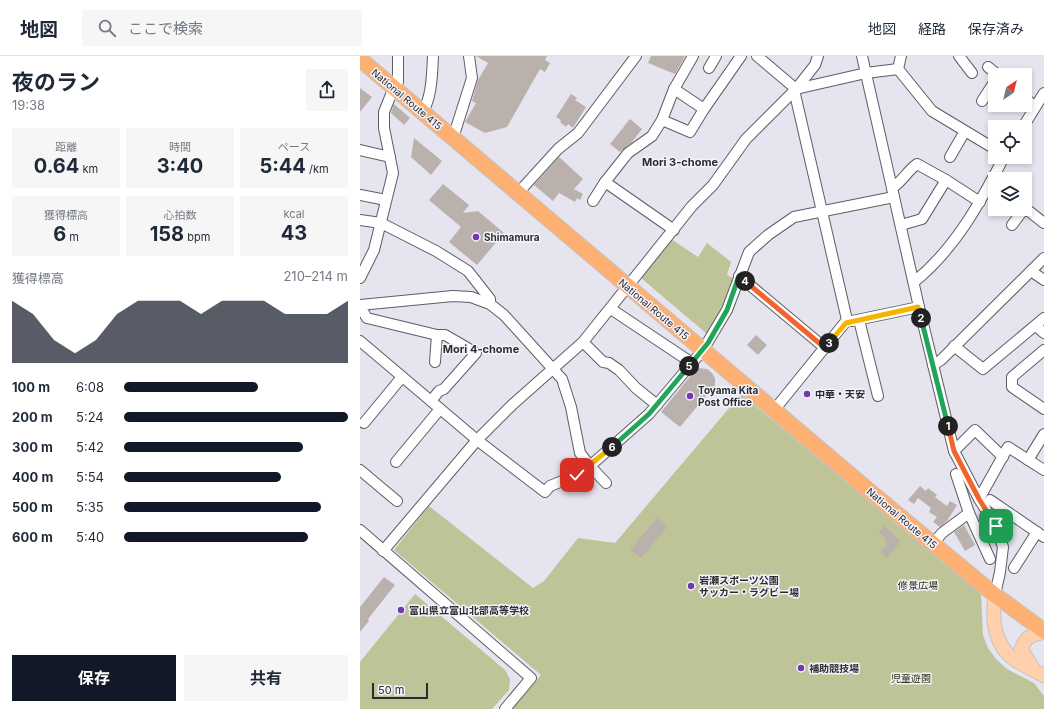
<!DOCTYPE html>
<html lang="ja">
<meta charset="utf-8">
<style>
body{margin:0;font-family:Inter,"Noto Sans JP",sans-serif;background:#f6f6f7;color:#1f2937;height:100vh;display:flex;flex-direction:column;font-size:15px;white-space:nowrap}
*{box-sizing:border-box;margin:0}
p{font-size:13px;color:#747a83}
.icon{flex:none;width:22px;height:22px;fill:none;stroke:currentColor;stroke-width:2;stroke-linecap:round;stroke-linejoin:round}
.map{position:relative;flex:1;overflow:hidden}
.drawer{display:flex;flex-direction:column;background:#fff;width:360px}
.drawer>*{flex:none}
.needle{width:26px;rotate:35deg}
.fabs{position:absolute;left:628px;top:12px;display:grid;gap:8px}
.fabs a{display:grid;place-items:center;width:44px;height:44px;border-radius:0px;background:#fff;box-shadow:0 2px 6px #0003;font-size:20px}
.scale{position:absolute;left:12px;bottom:10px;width:56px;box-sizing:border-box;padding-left:4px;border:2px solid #2c2c2f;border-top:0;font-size:11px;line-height:14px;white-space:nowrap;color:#2c2c2f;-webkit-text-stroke:3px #f3f3fc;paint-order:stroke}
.pin{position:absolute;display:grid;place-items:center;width:34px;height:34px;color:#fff;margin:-17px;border-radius:8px;box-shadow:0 2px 6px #0006}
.km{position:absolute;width:20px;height:20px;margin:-10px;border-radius:50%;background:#222;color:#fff;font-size:11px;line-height:20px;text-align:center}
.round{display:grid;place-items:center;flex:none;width:42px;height:42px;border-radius:0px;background:#f6f6f7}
.head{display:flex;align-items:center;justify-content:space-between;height:68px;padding:0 12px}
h1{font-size:22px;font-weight:700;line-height:30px}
.stats{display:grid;grid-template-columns:repeat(3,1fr);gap:6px;height:68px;padding:4px 12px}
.stats div{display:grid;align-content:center;border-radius:0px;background:#f6f6f7;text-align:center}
.stats b{font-size:20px;font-weight:700}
.stats small{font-size:11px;font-weight:400}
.stats p{font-size:11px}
.chart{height:112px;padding:8px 12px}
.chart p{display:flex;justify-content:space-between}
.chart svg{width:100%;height:72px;margin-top:4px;fill:#111827;opacity:.7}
.button{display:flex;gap:8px;margin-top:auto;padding:8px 12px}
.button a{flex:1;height:46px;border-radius:0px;background:#111827;color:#fff;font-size:16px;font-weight:700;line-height:46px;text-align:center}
.button a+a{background:#f6f6f7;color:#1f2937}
ul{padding:0 12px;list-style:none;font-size:13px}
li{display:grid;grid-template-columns:64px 48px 1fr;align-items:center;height:30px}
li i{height:10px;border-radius:5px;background:#111827}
header{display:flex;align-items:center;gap:24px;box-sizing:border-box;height:56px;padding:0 20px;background:#fff;border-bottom:1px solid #e0e1e3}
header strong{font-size:19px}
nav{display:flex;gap:22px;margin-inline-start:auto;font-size:14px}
.search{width:280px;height:36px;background:#f6f6f7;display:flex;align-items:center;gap:10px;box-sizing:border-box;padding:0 14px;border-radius:0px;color:#747a83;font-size:15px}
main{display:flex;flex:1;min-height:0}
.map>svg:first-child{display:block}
</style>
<header>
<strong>地図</strong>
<div class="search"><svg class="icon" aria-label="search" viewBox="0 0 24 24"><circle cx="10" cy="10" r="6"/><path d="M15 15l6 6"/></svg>ここで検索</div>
<nav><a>地図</a><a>経路</a><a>保存済み</a></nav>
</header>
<main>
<section class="drawer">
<div class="head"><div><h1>夜のラン</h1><p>19:38</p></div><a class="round"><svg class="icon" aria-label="share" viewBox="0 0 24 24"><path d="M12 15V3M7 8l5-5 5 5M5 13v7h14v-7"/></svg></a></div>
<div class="stats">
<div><p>距離</p><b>0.64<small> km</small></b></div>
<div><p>時間</p><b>3:40</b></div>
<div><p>ペース</p><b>5:44<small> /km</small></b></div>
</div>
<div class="stats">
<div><p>獲得標高</p><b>6<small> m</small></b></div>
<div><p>心拍数</p><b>158<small> bpm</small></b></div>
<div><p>kcal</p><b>43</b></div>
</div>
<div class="chart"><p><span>獲得標高</span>210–214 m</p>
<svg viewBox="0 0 160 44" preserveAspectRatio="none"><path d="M0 44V6L10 14L20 30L30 38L40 30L50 14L60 6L70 6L80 6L90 14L100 6L110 6L120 6L130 14L140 14L150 14L160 6V44z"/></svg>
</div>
<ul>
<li><b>100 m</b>6:08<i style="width:60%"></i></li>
<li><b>200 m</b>5:24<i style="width:100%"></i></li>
<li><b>300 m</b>5:42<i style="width:80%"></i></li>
<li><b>400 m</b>5:54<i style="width:70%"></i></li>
<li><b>500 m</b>5:35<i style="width:88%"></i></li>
<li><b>600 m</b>5:40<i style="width:82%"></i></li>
</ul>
<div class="button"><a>保存</a><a>共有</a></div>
</section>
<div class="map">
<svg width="684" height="653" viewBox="0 0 684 653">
<rect width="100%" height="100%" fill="#e6e5ef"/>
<g fill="#bfc498">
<path d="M 311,183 L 338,201 L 347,187 L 371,206 L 367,219 L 375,223 L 363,252 L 349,277 L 347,278 L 281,222 Z"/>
<path d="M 381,338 L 621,537 L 623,579 L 628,592 L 636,603 L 647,613 L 674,627 L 684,640 L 684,653 L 151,653 L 181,619 L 34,494 L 69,450 L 173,532 L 184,525 L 218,482 L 255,487 Z"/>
<path d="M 55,538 L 145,614 L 150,623 L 149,634 L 132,653 L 0,653 L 0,606 Z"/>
</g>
<g fill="#bab1ac">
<path d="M 116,0 L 187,0 L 185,4 L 190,7 L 185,16 L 180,13 L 147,71 L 125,77 L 105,66 L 116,47 L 112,45 L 118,24 L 128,7 Z"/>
<path d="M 291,0 L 325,0 L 315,18 L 288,7 Z"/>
<path d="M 0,32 L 12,41 L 0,56 Z"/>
<path d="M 211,38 L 217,42 L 215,44 L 226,51 L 213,72 L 208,68 L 206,71 L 200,66 L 201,64 L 196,61 Z"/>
<path d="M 34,48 L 50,62 L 44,69 L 31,57 Z"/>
<path d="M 270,63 L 282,73 L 272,86 L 260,96 L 250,88 Z"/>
<path d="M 54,82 L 82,105 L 71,119 L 51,101 Z"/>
<path d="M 199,101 L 223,123 L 214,133 L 223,138 L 220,144 L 217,142 L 215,146 L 199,137 L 193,145 L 174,129 Z"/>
<path d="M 83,128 L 109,149 L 103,157 L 118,155 L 144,177 L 117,209 L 89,186 L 101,171 L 69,144 Z"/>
<path d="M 396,279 L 407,289 L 398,299 L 387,289 Z"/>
<path d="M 337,312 L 347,313 L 352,317 L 355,322 L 355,329 L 320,371 L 301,356 Z"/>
<path d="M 560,430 L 566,435 L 568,432 L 577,439 L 575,441 L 587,450 L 590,445 L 597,449 L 587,465 L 580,471 L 573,466 L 577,461 L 569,456 L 571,452 L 558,442 L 554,448 L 548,444 Z"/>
<path d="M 297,462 L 307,471 L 281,502 L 270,494 Z"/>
<path d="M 604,469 L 615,489 L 605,495 L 594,476 Z"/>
<path d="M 524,470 L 541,485 L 527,502 L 520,496 L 526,490 L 525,482 L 519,477 Z"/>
<path d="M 24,521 L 35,529 L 8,563 L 9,565 L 0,576 L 0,551 Z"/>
</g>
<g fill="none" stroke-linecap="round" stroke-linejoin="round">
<defs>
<g id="minor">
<path d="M 333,0 L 314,33 L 344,53 L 381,0"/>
<path d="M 397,0 L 436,33"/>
<path d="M 502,0 L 559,251 L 594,395 L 619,443 L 636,470 L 643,491 L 640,516 L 635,539"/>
<path d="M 599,0 L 612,17"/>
<path d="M 628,11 L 638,19"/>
<path d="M 349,12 L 356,0"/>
<path d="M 538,13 L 541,0"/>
<path d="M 314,33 L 302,64 L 330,76 L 344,53"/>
<path d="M 436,33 L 506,17 L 538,13 L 572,55 L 635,93"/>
<path d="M 665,42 L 675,51"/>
<path d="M 622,45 L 635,25"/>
<path d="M 63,56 C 72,39 72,19 73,0"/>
<path d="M 663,71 L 684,37"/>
<path d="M 93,82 L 112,22 L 109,0"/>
<path d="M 0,94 L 30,101"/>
<path d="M 590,101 L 605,75"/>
<path d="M 586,124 L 620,146"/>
<path d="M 245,126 L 314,174"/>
<path d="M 532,132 C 543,125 547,115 557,108 L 586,124 L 562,163 L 541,169"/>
<path d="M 158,137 L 198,93 L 218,77 L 276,0"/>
<path d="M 0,139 L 26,144"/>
<path d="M 233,145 L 245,126 L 268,97 L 292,80 L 302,64"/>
<path d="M 665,152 L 684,167"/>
<path d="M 0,164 L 21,167 L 76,195 L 108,215 L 130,243 L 130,248"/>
<path d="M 652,169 L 664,153"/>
<path d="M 671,215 L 684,224"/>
<path d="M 379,220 L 465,292"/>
<path d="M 0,222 L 14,194 L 33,117 L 24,72 L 24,56 L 34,31 L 38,26 L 38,0"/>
<path d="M 554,226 C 595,193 620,147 644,101"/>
<path d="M 0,249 L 93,240 L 111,241 L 130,248 L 144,259 L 202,323 L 211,351 L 220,397 L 230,410 L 289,358 L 343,294 L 367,254 L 389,196 L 408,179 L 434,161 L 534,141"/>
<path d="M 0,251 L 7,262 L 77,279"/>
<path d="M 251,253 L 332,307"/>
<path d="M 499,264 L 518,340"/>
<path d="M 492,265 L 559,251"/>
<path d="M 676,270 L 684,277"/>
<path d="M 0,285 L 117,384 L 185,436 L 190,430 L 217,419 L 230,410 L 246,427"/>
<path d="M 223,286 L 243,306 L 249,307 L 259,314 L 276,332 L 297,349"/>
<path d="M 594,290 L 623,313 L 684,262"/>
<path d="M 684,294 L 652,321 L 652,331 L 684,353"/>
<path d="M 573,309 L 581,304 L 684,202"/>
<path d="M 71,345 L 79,335 L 84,333 L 116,297 L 85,279 L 77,279 L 75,306"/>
<path d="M 419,348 L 487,264 L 435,38 L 436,33"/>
<path d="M 4,367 L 42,321"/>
<path d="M 594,395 L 615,374 L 643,401"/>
<path d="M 668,404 L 684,378"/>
<path d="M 36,406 L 80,353"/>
<path d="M 0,414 L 37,445"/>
<path d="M 596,418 L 609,457 L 630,503"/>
<path d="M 619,443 L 648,391 L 684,414"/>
<path d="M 630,444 L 684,481"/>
<path d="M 0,474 L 171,622 L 145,653"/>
<path d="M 573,488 L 582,477 L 609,457"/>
<path d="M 23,495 L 117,384 L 152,349 L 223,286 L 332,150 L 353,129 L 386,83 L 436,33 L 455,9 L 458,0"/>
<path d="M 654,512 L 677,476"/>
</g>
<g id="major">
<path d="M 635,539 C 632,560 633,583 649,599 C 658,608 673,613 684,620"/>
<path d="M 673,612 L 661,593 C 667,579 671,580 684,576"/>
</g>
<path id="highway" d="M 0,3 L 514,439 L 635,539 L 684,575"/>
</defs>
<use href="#minor" stroke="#5d5d65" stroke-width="12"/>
<use href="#major" stroke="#c4c4c5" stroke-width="15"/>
<use href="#highway" stroke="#c4c4c5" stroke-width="17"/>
<use href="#minor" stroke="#fff" stroke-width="10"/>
<use href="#major" stroke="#fed0ab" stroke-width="13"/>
<use href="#highway" stroke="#feb073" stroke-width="15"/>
</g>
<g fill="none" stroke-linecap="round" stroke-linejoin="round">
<defs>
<path id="split-1" d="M 588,370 L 594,395 L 619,443 L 636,470"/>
<path id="split-2" d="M 561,262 L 588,370"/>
<path id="split-3" d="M 469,287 L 486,267 L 558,251 L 561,262"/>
<path id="split-4" d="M 385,225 L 465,292 L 469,287"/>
<path id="split-5" d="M 329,310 L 348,287 L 367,254 L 379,220 L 385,225"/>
<path id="split-6" d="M 252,391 L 289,358 L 329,310"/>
<path id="split-7" d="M 217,419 L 252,391"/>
</defs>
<use href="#split-1" stroke="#fff" stroke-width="8"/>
<use href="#split-2" stroke="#fff" stroke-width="8"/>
<use href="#split-3" stroke="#fff" stroke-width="8"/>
<use href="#split-4" stroke="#fff" stroke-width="8"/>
<use href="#split-5" stroke="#fff" stroke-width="8"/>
<use href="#split-6" stroke="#fff" stroke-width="8"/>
<use href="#split-7" stroke="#fff" stroke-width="8"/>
<use href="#split-1" stroke="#f0652b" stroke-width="5"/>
<use href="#split-2" stroke="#22a559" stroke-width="5"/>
<use href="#split-3" stroke="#f5b400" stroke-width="5"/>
<use href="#split-4" stroke="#f0652b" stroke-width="5"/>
<use href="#split-5" stroke="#22a559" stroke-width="5"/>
<use href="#split-6" stroke="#22a559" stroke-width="5"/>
<use href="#split-7" stroke="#f5b400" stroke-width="5"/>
</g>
<g fill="#7039af" stroke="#f3f3fc" stroke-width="1.5">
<circle cx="116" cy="181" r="4"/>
<circle cx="447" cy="338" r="4"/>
<circle cx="330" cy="340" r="4"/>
<circle cx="331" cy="530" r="4"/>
<circle cx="41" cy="554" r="4"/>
<circle cx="441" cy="612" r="4"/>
</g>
<g text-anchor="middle" stroke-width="3" stroke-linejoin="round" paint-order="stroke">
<g font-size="10" fill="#2c2c2f" stroke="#f3f3fc">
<text transform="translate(47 43) rotate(40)" y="4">National Route 415</text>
<text transform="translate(294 253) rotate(40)" y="4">National Route 415</text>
<text transform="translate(542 462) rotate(40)" y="4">National Route 415</text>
</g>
<g font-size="10" font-weight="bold" fill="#2c2c2f" stroke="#f3f3fc" text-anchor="start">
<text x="124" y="185">Shimamura</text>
<text x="338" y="338">Toyama Kita<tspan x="338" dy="12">Post Office</tspan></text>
<text x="455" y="342">中華・天安</text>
<text x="339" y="528">岩瀬スポーツ公園<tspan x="339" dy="12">サッカー・ラグビー場</tspan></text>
<text x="49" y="558">富山県立富山北部高等学校</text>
<text x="449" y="616">補助競技場</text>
</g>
<g font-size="10" fill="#2b2d09" stroke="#f3f3fc">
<text x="558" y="533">修景広場</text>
<text x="551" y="626">児童遊園</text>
</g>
<g font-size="11" font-weight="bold" fill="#2c2c2f" stroke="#f3f3fc">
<text x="320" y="110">Mori 3-chome</text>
<text x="121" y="297">Mori 4-chome</text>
</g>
</g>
</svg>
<div class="fabs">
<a><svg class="needle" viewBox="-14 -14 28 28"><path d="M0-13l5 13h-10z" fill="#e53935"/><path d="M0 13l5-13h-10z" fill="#747a83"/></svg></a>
<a><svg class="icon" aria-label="locate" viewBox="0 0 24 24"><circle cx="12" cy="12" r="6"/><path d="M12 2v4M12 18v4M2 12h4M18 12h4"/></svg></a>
<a><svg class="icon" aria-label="layers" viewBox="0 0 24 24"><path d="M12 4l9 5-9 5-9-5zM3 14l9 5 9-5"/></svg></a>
</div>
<div class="scale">50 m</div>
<div class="pin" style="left:636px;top:470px;background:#1e9e55"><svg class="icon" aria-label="arrive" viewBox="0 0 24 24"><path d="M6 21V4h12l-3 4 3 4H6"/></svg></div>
<div class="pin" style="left:217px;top:419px;background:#d93025"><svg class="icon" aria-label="check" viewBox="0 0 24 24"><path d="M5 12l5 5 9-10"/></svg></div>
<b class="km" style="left:588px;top:370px">1</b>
<b class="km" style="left:561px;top:262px">2</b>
<b class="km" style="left:469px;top:287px">3</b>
<b class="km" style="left:385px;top:225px">4</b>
<b class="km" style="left:329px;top:310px">5</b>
<b class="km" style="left:252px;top:391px">6</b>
</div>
</main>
